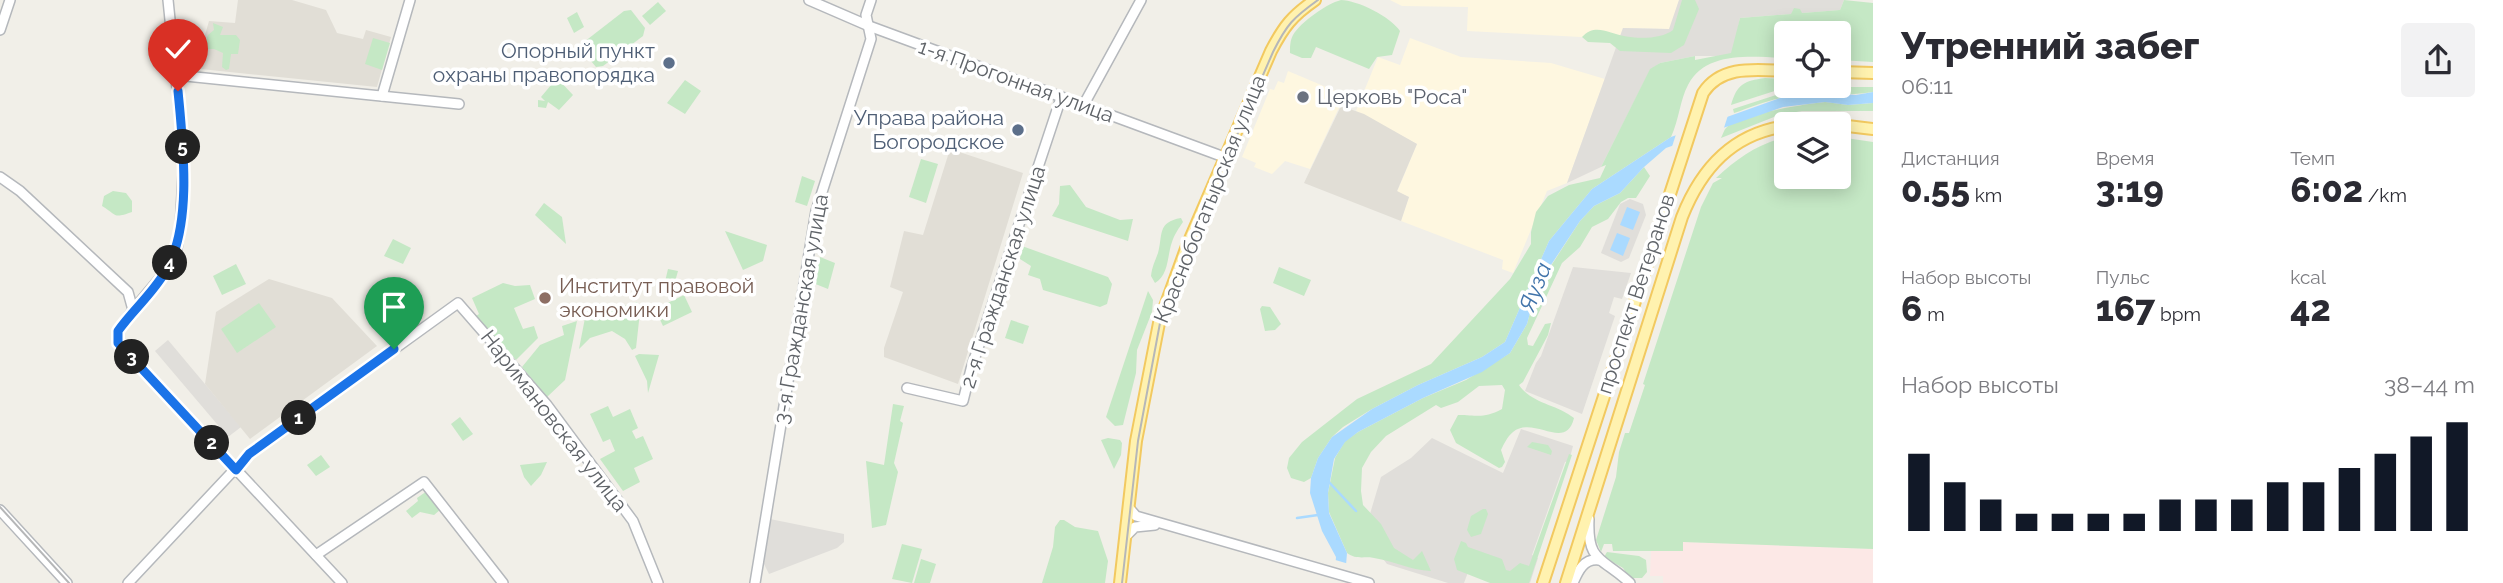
<!DOCTYPE html>
<html lang="ru">
<meta charset="utf-8">
<style>
body{margin:0;font-family:Raleway,sans-serif;background:#f2f2f3;color:#2b2b33;height:100vh;display:flex;flex-direction:column;font-size:26px;white-space:nowrap}
*{box-sizing:border-box;margin:0}
p{font-size:23px;color:#7c7c81}
.icon{flex:none;width:38px;height:38px;fill:none;stroke:currentColor;stroke-width:2;stroke-linecap:round;stroke-linejoin:round}
.map{position:relative;flex:1;overflow:hidden}
.details{display:flex;flex-direction:column;background:#fff;width:630px}
.details>*{flex:none}
.tools{position:absolute;left:1774px;top:21px;display:grid;gap:14px}
.tools a{display:grid;place-items:center;width:77px;height:77px;border-radius:7px;background:#fff;box-shadow:0 4px 18px #0003;font-size:35px}
.pin{position:absolute;display:grid;place-items:center;width:60px;height:60px;color:#fff;margin:-72px -30px;border-radius:50% 50% 50% 0;rotate:-45deg;box-shadow:0 0 7px #0007}
.pin .icon{rotate:45deg}
.km{position:absolute;width:35px;height:35px;margin:-18px;border-radius:50%;background:#222;color:#fff;font-size:19px;line-height:35px;text-align:center}
.round{display:grid;place-items:center;flex:none;width:74px;height:74px;border-radius:7px;background:#f2f2f3}
.head{display:flex;align-items:center;justify-content:space-between;height:119px;padding:0 28px}
h1{font-size:38px;font-weight:800;line-height:52px}
.figures{display:grid;grid-template-columns:repeat(3,1fr);gap:10px;height:119px;padding:7px 28px}
.figures div{display:grid;align-content:center}
.figures b{font-size:35px;font-weight:800}
.figures small{font-size:19px;font-weight:400}
.figures p{font-size:19px}
.chart{height:196px;padding:14px 28px}
.chart p{display:flex;justify-content:space-between}
.chart svg{width:100%;height:126px;margin-top:7px;stroke:#111827;stroke-width:6}
main{display:flex;flex:1;min-height:0}
.map>svg:first-child{display:block}
</style>
<main>
<div class="map">
<svg width="1873" height="583" viewBox="0 0 1873 583">
<rect width="100%" height="100%" fill="#f1efe8"/>
<g fill="#fef7e0">
<path d="M 1390,0 L 1679,0 L 1670,29 L 1623,28 L 1619,39 L 1467,31 L 1468,7 L 1402,6 Z"/>
<path d="M 1410,38 L 1461,57 L 1551,63 L 1605,79 L 1567,183 L 1547,191 L 1513,273 L 1502,269 L 1503,260 L 1401,221 L 1409,197 L 1397,192 L 1417,144 L 1356,111 L 1378,57 L 1400,65 Z"/>
<path d="M 1288,71 L 1345,95 L 1310,169 L 1285,161 L 1272,174 L 1254,167 L 1256,163 L 1242,157 L 1270,89 L 1274,90 L 1278,81 L 1284,83 Z"/>
</g>
<g fill="#e0deda">
<path d="M 1679,0 L 1844,0 L 1840,10 L 1740,18 L 1732,56 L 1695,56 L 1660,63 L 1650,70 L 1601,167 L 1567,183 L 1623,28 L 1669,29 Z"/>
<path d="M 1630,199 L 1643,204 L 1646,215 L 1629,258 L 1621,262 L 1601,253 L 1620,204 Z"/>
<path d="M 1573,267 L 1631,273 L 1622,299 L 1614,297 L 1609,313 L 1615,316 L 1582,414 L 1525,391 L 1536,363 L 1541,356 Z"/>
<path d="M 168,340 L 241,427 L 228,437 L 155,351 Z"/>
<path d="M 1521,429 L 1573,446 L 1569,461 L 1565,462 L 1532,555 L 1538,558 L 1530,583 L 1471,564 L 1464,583 L 1448,583 L 1387,564 L 1364,534 L 1381,477 L 1411,458 L 1432,438 L 1503,473 Z"/>
<path d="M 770,519 L 844,534 L 844,542 L 837,548 L 769,574 L 764,564 Z"/>
</g>
<g fill="#e1ded6">
<path d="M 238,0 L 292,0 L 326,10 L 337,33 L 363,39 L 366,30 L 391,37 L 377,87 L 191,68 L 190,42 L 203,42 L 209,21 L 235,23 Z"/>
<path d="M 1341,106 L 1364,114 L 1417,144 L 1397,191 L 1409,197 L 1401,221 L 1304,183 Z"/>
<path d="M 950,149 L 1023,173 L 958,384 L 884,357 L 884,348 L 903,292 L 890,287 L 904,231 L 923,235 Z"/>
<path d="M 269,279 L 332,298 L 377,346 L 250,439 L 205,384 L 216,312 Z"/>
</g>
<path fill="#fce8e6" d="M 1683,542 L 1873,549 L 1873,583 L 1663,583 L 1663,576 L 1650,576 L 1651,550 L 1682,551 Z"/>
<g fill="#c5e8c5">
<path d="M 1341,0 C 1357,0 1391,17 1400,31 L 1392,55 L 1377,57 L 1369,69 L 1316,47 L 1311,58 L 1302,58 L 1290,53 C 1290,46 1290,41 1293,35 C 1301,22 1326,4 1341,0 Z"/>
<path d="M 1682,0 L 1695,0 L 1699,9 L 1684,45 L 1671,53 L 1620,51 L 1610,43 L 1588,42 L 1582,37 C 1595,23 1608,33 1624,36 C 1638,39 1662,39 1673,30 Z"/>
<path d="M 1844,0 L 1873,3 L 1873,62 L 1839,60 L 1839,33 L 1787,33 L 1787,58 C 1753,57 1706,50 1688,85 C 1680,100 1679,120 1671,137 L 1592,189 L 1549,241 L 1505,342 L 1482,357 L 1418,385 L 1372,409 L 1343,427 L 1332,437 L 1318,458 L 1311,478 L 1304,482 L 1291,478 L 1287,468 L 1289,458 L 1302,442 L 1357,399 L 1431,364 L 1510,279 L 1531,244 L 1531,232 L 1536,212 L 1548,196 L 1569,185 L 1600,178 L 1606,165 L 1601,167 L 1650,69 L 1660,63 L 1695,56 L 1695,60 L 1731,53 L 1740,18 L 1791,14 L 1794,8 L 1800,9 L 1802,13 L 1840,10 Z"/>
<path d="M 658,2 L 666,11 L 650,25 L 642,16 Z"/>
<path d="M 631,10 L 645,28 L 643,36 L 603,66 L 596,67 L 582,50 L 584,42 L 624,11 Z"/>
<path d="M 577,12 L 584,27 L 574,33 L 567,18 Z"/>
<path d="M 213,23 L 223,27 L 220,35 L 236,35 L 240,40 L 238,54 L 231,54 L 229,69 L 226,70 L 222,67 L 223,53 L 214,49 L 202,49 L 193,67 L 189,64 L 192,46 L 205,43 L 208,35 L 214,30 Z"/>
<path d="M 373,38 L 390,43 L 382,70 L 365,64 Z"/>
<path d="M 557,78 L 573,95 L 559,110 L 548,102 L 546,108 L 538,107 L 538,100 L 545,101 L 541,97 Z"/>
<path d="M 1765,78 L 1787,79 L 1787,86 L 1790,86 L 1731,105 C 1737,84 1744,81 1765,78 Z"/>
<path d="M 685,80 L 701,91 L 685,114 L 667,103 Z"/>
<path d="M 1818,87 L 1873,87 L 1873,92 C 1843,97 1811,91 1781,98 C 1765,101 1749,108 1734,113 L 1733,109 L 1776,95 Z"/>
<path d="M 1825,102 L 1848,105 L 1873,103 L 1873,111 L 1802,111 L 1779,115 L 1721,138 C 1723,134 1724,130 1726,128 C 1740,114 1805,104 1825,102 Z"/>
<path d="M 1787,137 L 1787,177 L 1839,177 L 1839,137 L 1873,142 L 1873,549 L 1683,542 L 1683,551 L 1613,551 L 1612,544 L 1604,544 L 1601,552 L 1596,540 L 1616,477 L 1619,452 L 1625,433 L 1629,433 L 1645,385 L 1643,384 L 1701,207 L 1713,183 L 1722,178 L 1716,178 C 1738,158 1757,144 1787,137 Z"/>
<path d="M 921,159 L 938,164 L 926,203 L 909,197 Z"/>
<path d="M 1644,167 L 1650,176 L 1636,198 L 1628,198 L 1621,202 L 1608,219 L 1592,227 L 1580,247 L 1562,263 L 1527,338 L 1528,345 L 1533,346 L 1545,324 L 1551,323 L 1548,335 L 1523,382 L 1519,385 C 1532,404 1557,404 1574,418 C 1566,452 1534,415 1513,432 C 1507,437 1504,444 1501,450 L 1505,462 L 1502,467 L 1499,468 L 1456,443 L 1450,430 L 1458,415 C 1478,415 1483,419 1502,409 L 1505,390 L 1502,385 L 1479,386 L 1458,402 L 1441,408 L 1436,405 L 1386,436 L 1371,452 L 1362,468 L 1361,491 L 1363,505 L 1381,524 L 1394,548 L 1413,560 L 1422,551 L 1431,571 C 1409,570 1395,561 1374,558 C 1364,556 1356,560 1347,553 L 1329,512 L 1328,493 L 1335,458 L 1345,441 L 1358,432 L 1423,398 L 1466,380 L 1510,353 L 1527,324 L 1534,298 L 1547,272 L 1580,221 L 1594,206 L 1620,193 Z"/>
<path d="M 802,176 L 815,181 L 807,206 L 795,202 Z"/>
<path d="M 1070,185 L 1086,207 L 1120,220 L 1133,219 L 1128,241 L 1052,216 L 1059,204 L 1060,186 Z"/>
<path d="M 113,191 L 126,193 L 132,201 L 132,212 C 113,219 117,215 102,206 L 104,196 Z"/>
<path d="M 544,203 L 562,217 L 566,244 L 535,215 Z"/>
<path d="M 1181,218 L 1183,222 C 1179,228 1174,235 1172,242 C 1167,256 1169,275 1155,283 L 1151,276 C 1152,267 1155,261 1158,253 C 1163,235 1157,222 1181,218 Z"/>
<path d="M 725,231 L 767,245 L 763,261 L 743,270 Z"/>
<path d="M 393,239 L 411,248 L 403,264 L 384,256 Z"/>
<path d="M 1022,246 L 1108,277 L 1112,284 L 1107,304 L 1100,307 L 1043,290 L 1040,279 L 1028,275 L 1031,266 L 1020,259 Z"/>
<path d="M 820,257 L 835,263 L 828,289 L 813,283 Z"/>
<path d="M 236,264 L 246,284 L 222,295 L 213,276 Z"/>
<path d="M 1279,267 L 1311,280 L 1304,296 L 1273,283 Z"/>
<path d="M 668,269 L 678,271 L 673,289 L 664,286 Z"/>
<path d="M 503,283 L 515,286 L 530,285 L 535,299 L 514,308 L 523,329 L 534,326 L 538,338 L 516,360 L 476,316 L 479,314 L 472,298 Z"/>
<path d="M 1148,291 L 1153,300 L 1152,312 L 1137,350 L 1136,373 L 1123,425 L 1115,426 L 1106,417 Z"/>
<path d="M 684,295 L 692,312 L 663,326 L 655,309 Z"/>
<path d="M 637,302 L 640,312 L 636,348 L 632,350 L 625,339 L 612,331 L 590,338 L 579,349 L 585,318 Z"/>
<path d="M 259,303 L 276,327 L 237,353 L 221,329 Z"/>
<path d="M 1262,306 L 1270,307 L 1281,324 L 1275,330 L 1265,331 L 1260,309 Z"/>
<path d="M 378,317 L 394,325 L 387,336 L 371,327 Z"/>
<path d="M 1011,320 L 1029,326 L 1023,344 L 1005,338 Z"/>
<path d="M 577,321 L 565,380 L 547,397 L 522,367 L 540,345 L 564,335 L 562,326 Z"/>
<path d="M 639,354 L 659,355 L 648,393 L 647,381 L 635,356 Z"/>
<path d="M 893,404 L 904,406 L 900,421 L 903,423 L 894,463 L 898,472 L 886,525 L 872,528 L 866,461 L 884,465 Z"/>
<path d="M 608,406 L 613,417 L 630,409 L 638,428 L 632,431 L 636,439 L 643,436 L 653,459 L 634,468 L 640,482 L 623,491 L 600,459 L 615,451 L 610,439 L 603,442 L 590,414 Z"/>
<path d="M 460,417 L 473,434 L 463,441 L 451,424 Z"/>
<path d="M 1108,438 L 1120,440 L 1122,443 L 1121,455 L 1114,469 L 1101,440 Z"/>
<path d="M 1532,442 L 1548,445 L 1552,451 L 1551,455 L 1527,447 Z"/>
<path d="M 1569,454 L 1572,455 L 1529,583 L 1490,583 L 1457,570 L 1454,559 L 1461,541 L 1466,543 L 1468,547 L 1502,559 L 1506,570 L 1510,571 L 1520,563 L 1529,566 Z"/>
<path d="M 321,455 L 330,467 L 316,476 L 307,465 Z"/>
<path d="M 547,462 L 541,475 L 531,486 L 524,477 L 520,465 Z"/>
<path d="M 427,491 L 441,509 L 434,515 L 420,512 L 412,518 L 406,511 L 418,501 L 417,498 Z"/>
<path d="M 1483,509 L 1486,509 L 1488,514 L 1481,534 L 1471,537 L 1467,530 L 1471,516 Z"/>
<path d="M 1060,520 L 1064,520 L 1075,527 L 1098,531 L 1108,561 L 1105,583 L 1042,583 L 1053,547 L 1055,527 Z"/>
<path d="M 902,544 L 922,549 L 912,583 L 892,579 Z"/>
<path d="M 1607,552 L 1639,556 L 1646,560 L 1647,572 L 1642,578 L 1630,578 L 1623,568 L 1604,557 Z"/>
<path d="M 921,559 L 936,564 L 930,583 L 914,583 Z"/>
</g>
<g fill="#aadaff">
<path d="M 1817,92 L 1856,95 L 1873,92 L 1873,103 L 1848,105 L 1825,102 L 1783,107 L 1666,148 L 1644,167 L 1620,193 L 1594,206 L 1580,221 L 1547,271 L 1534,298 L 1527,324 L 1510,353 L 1482,372 L 1423,398 L 1358,432 L 1345,442 L 1334,459 L 1328,493 L 1329,513 L 1347,553 L 1346,565 L 1335,569 L 1336,557 L 1322,531 L 1310,493 L 1311,478 L 1318,458 L 1332,437 L 1372,409 L 1418,385 L 1482,357 L 1505,342 L 1549,241 L 1592,189 L 1671,137 L 1780,98 Z"/>
<path d="M 1627,207 L 1640,212 L 1633,230 L 1620,225 Z"/>
<path d="M 1617,233 L 1630,238 L 1623,256 L 1610,250 Z"/>
</g>
<g fill="#f1efe8">
<path d="M 1729,112 L 1723,131 L 1671,150 L 1677,131 Z"/>
<path d="M 1332,559 L 1349,564 L 1346,583 L 1327,583 Z"/>
</g>
<g fill="none" stroke-linecap="round" stroke-linejoin="round">
<g stroke="#aadaff" stroke-width="2.5">
<path d="M 1327,480 L 1356,511"/>
<path d="M 1297,518 L 1318,515"/>
</g>
<defs>
<g id="minor">
<path d="M 809,0 L 869,26 L 1224,157"/>
<path d="M 0,30 L 10,0"/>
<path d="M 176,75 L 459,104"/>
<path d="M 382,96 L 410,0"/>
<path d="M 1083,106 L 1141,0"/>
<path d="M 0,177 L 20,191 L 128,292 L 133,310 L 118,331 L 118,343 L 342,583"/>
<path d="M 133,310 L 165,272 L 177,248 L 180,231 L 184,157 L 168,0"/>
<path d="M 907,388 L 963,401 L 971,369 L 1061,98"/>
<path d="M 1129,508 L 1136,516 L 1369,583"/>
<path d="M 0,510 L 67,583"/>
<path d="M 1589,519 C 1587,563 1602,557 1630,583"/>
<path d="M 1126,536 L 1135,527 L 1155,525"/>
<path d="M 316,555 L 424,482 L 503,583"/>
<path d="M 128,583 L 249,454 L 458,303 L 547,405 L 633,521 L 658,583"/>
<path d="M 755,583 L 816,211 L 871,39 L 866,15 L 871,0"/>
<path d="M 1573,583 C 1578,571 1584,558 1599,560"/>
</g>
<g id="major">
<path d="M 1839,72 L 1873,73"/>
<path d="M 1809,124 L 1820,124"/>
<path d="M 1839,125 L 1873,129"/>
<path d="M 1120,583 L 1136,441 L 1159,323 L 1187,246 L 1271,51 C 1284,26 1292,16 1315,0"/>
<path d="M 1543,583 L 1703,93 C 1722,64 1757,70 1787,71"/>
<path d="M 1566,583 L 1682,217 C 1701,169 1732,133 1787,126"/>
</g>
</defs>
<use href="#minor" stroke="#b5b8bc" stroke-width="12"/>
<use href="#major" stroke="#f2c960" stroke-width="14"/>
<use href="#minor" stroke="#fff" stroke-width="9"/>
<use href="#major" stroke="#fff2af" stroke-width="10"/>
<g stroke="#b6b7b8" stroke-width="2">
<path d="M 0,507 L 69,583"/>
<path d="M 1122,583 L 1138,441 L 1160,323 L 1189,246 L 1273,52 C 1287,24 1293,18 1318,0"/>
</g>
</g>
<g fill="none" stroke-linecap="round" stroke-linejoin="round">
<defs>
<path id="route" d="M 178,91 C 183,144 193,226 165,272 C 153,293 132,311 118,331 L 118,343 L 236,470 L 249,454 L 394,349"/>
</defs>
<use href="#route" stroke="#fff" stroke-width="14"/>
<use href="#route" stroke="#1a73e8" stroke-width="9"/>
</g>
<g fill="#5c6f8a" stroke="#fff" stroke-width="2.5">
<circle cx="669" cy="63" r="7"/>
<circle cx="1018" cy="130" r="7"/>
</g>
<circle fill="#6b7280" stroke="#fff" stroke-width="2.5" cx="1303" cy="97" r="7"/>
<circle fill="#8d6e63" stroke="#fff" stroke-width="2.5" cx="545" cy="298" r="7"/>
<g text-anchor="middle" stroke-width="7" stroke-linejoin="round" paint-order="stroke">
<g font-size="21" fill="#4e5e75" stroke="#fff" text-anchor="end">
<text x="655" y="58">Опорный пункт<tspan x="655" dy="24">охраны правопорядка</tspan></text>
<text x="1004" y="125">Управа района<tspan x="1004" dy="24">Богородское</tspan></text>
</g>
<g font-size="21" fill="#5f6368" stroke="#fff">
<text transform="translate(1016 81) rotate(20)" y="7">1-я Прогонная улица</text>
<text transform="translate(1210 199) rotate(-68)" y="7">Краснобогатырская улица</text>
<text transform="translate(1003 277) rotate(-72)" y="7">2-я Гражданская улица</text>
<text transform="translate(1636 294) rotate(-72)" y="7">проспект Ветеранов</text>
<text transform="translate(801 309) rotate(-80)" y="7">3-я Гражданская улица</text>
<text transform="translate(554 421) rotate(52)" y="7">Наримановская улица</text>
</g>
<g font-size="21" fill="#5b616d" stroke="#fff" text-anchor="start">
<text x="1317" y="104">Церковь "Роса"</text>
</g>
<g font-size="21" fill="#785e54" stroke="#fff" text-anchor="start">
<text x="559" y="293">Институт правовой<tspan x="559" dy="24">экономики</tspan></text>
</g>
<g font-size="23" font-style="italic" fill="#4174aa" stroke="#fff">
<text transform="translate(1535 287) rotate(-69)" y="8">Яуза</text>
</g>
</g>
</svg>
<div class="tools">
<a><svg class="icon" aria-label="locate" viewBox="0 0 24 24"><circle cx="12" cy="12" r="6"/><path d="M12 2v4M12 18v4M2 12h4M18 12h4"/></svg></a>
<a><svg class="icon" aria-label="layers" viewBox="0 0 24 24"><path d="M12 4l9 5-9 5-9-5zM3 14l9 5 9-5"/></svg></a>
</div>
<div class="pin" style="left:394px;top:349px;background:#1e9e55"><svg class="icon" aria-label="arrive" viewBox="0 0 24 24"><path d="M6 21V4h12l-3 4 3 4H6"/></svg></div>
<div class="pin" style="left:178px;top:91px;background:#d93025"><svg class="icon" aria-label="check" viewBox="0 0 24 24"><path d="M5 12l5 5 9-10"/></svg></div>
<b class="km" style="left:299px;top:418px">1</b>
<b class="km" style="left:212px;top:443px">2</b>
<b class="km" style="left:132px;top:357px">3</b>
<b class="km" style="left:170px;top:263px">4</b>
<b class="km" style="left:183px;top:147px">5</b>
</div>
<section class="details">
<div class="head"><div><h1>Утренний забег</h1><p>06:11</p></div><a class="round"><svg class="icon" aria-label="share" viewBox="0 0 24 24"><path d="M12 15V3M7 8l5-5 5 5M5 13v7h14v-7"/></svg></a></div>
<div class="figures">
<div><p>Дистанция</p><b>0.55<small> km</small></b></div>
<div><p>Время</p><b>3:19</b></div>
<div><p>Темп</p><b>6:02<small> /km</small></b></div>
</div>
<div class="figures">
<div><p>Набор высоты</p><b>6<small> m</small></b></div>
<div><p>Пульс</p><b>167<small> bpm</small></b></div>
<div><p>kcal</p><b>42</b></div>
</div>
<div class="chart"><p><span>Набор высоты</span>38–44 m</p>
<svg viewBox="0 0 160 44" preserveAspectRatio="none"><path d="M5 44V17M15 44V27M25 44V33M35 44V38M45 44V38M55 44V38M65 44V38M75 44V33M85 44V33M95 44V33M105 44V27M115 44V27M125 44V22M135 44V17M145 44V11M155 44V6"/></svg>
</div>
</section>
</main>
